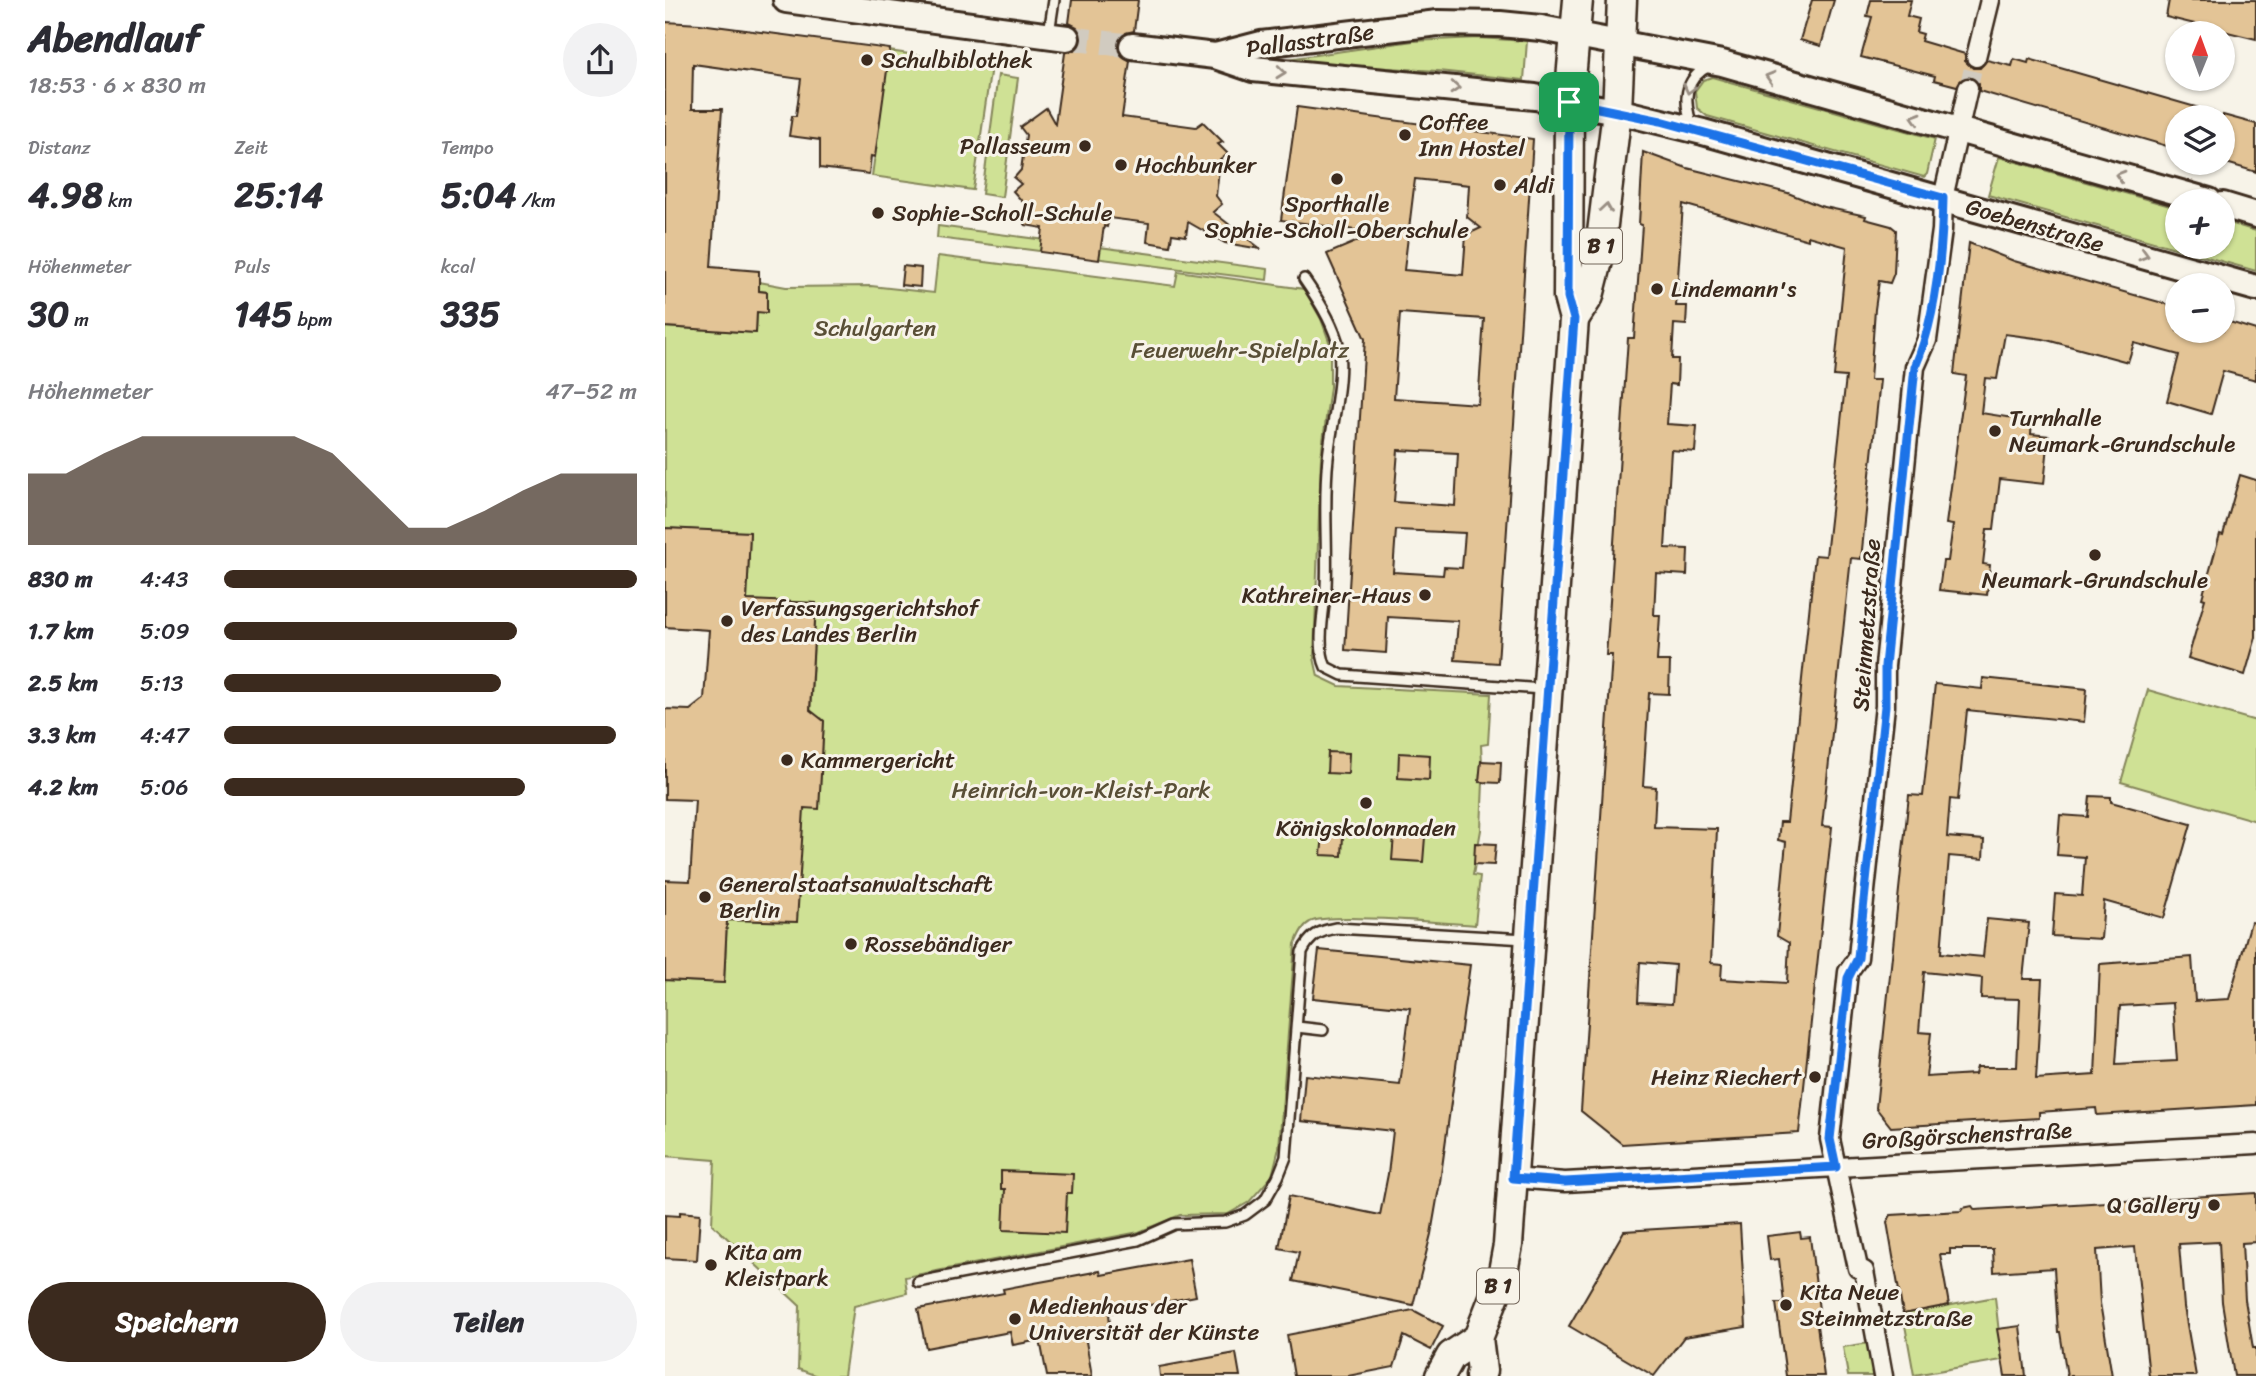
<!DOCTYPE html>
<html lang="de">
<meta charset="utf-8">
<style>
body{margin:0;font-family:Sriracha,sans-serif;background:#f2f2f3;color:#2b2b33;height:100vh;display:flex;flex-direction:column;font-size:26px;white-space:nowrap}
*{box-sizing:border-box;margin:0}
p{font-size:23px;color:#7c7c81}
.icon{flex:none;width:38px;height:38px;fill:none;stroke:currentColor;stroke-width:2;stroke-linecap:round;stroke-linejoin:round}
.map{position:relative;flex:1;overflow:hidden}
.panel{display:flex;flex-direction:column;background:#fff;width:665px}
.panel>*{flex:none}
.needle{width:46px;rotate:1deg}
.controls{position:absolute;left:1500px;top:21px;display:grid;gap:14px}
.controls a{display:grid;place-items:center;width:70px;height:70px;border-radius:50%;background:#fff;box-shadow:0 2px 5px #0004;font-size:35px}
.pin{position:absolute;display:grid;place-items:center;width:60px;height:60px;color:#fff;margin:-30px;border-radius:14px;box-shadow:0 4px 10px #0006}
.round{display:grid;place-items:center;flex:none;width:74px;height:74px;border-radius:37px;background:#f2f2f3}
.head{display:flex;align-items:center;justify-content:space-between;height:119px;padding:0 28px}
h1{font-size:38px;font-weight:700;line-height:52px}
.stats{display:grid;grid-template-columns:repeat(3,1fr);gap:10px;height:119px;padding:7px 28px}
.stats div{display:grid;align-content:center}
.stats b{font-size:35px;font-weight:700}
.stats small{font-size:19px;font-weight:400}
.stats p{font-size:19px}
.chart{height:196px;padding:14px 28px}
.chart p{display:flex;justify-content:space-between}
.chart svg{width:100%;height:126px;margin-top:7px;fill:#3b2a1e;opacity:.7}
.cta{display:flex;gap:14px;margin-top:auto;padding:14px 28px}
.cta a{flex:1;height:80px;border-radius:42px;background:#3b2a1e;color:#fff;font-size:28px;font-weight:700;line-height:80px;text-align:center}
.cta a+a{background:#f2f2f3;color:#2b2b33}
ul{padding:0 28px;list-style:none;font-size:23px}
li{display:grid;grid-template-columns:112px 84px 1fr;align-items:center;height:52px}
li i{height:18px;border-radius:9px;background:#3b2a1e}
main{display:flex;flex:1;min-height:0}
.map>svg:first-child{display:block}
</style>
<main>
<section class="panel">
<div class="head"><div><h1>Abendlauf</h1><p>18:53 · 6 × 830 m</p></div><a class="round"><svg class="icon" aria-label="share" viewBox="0 0 24 24"><path d="M12 15V3M7 8l5-5 5 5M5 13v7h14v-7"/></svg></a></div>
<div class="stats">
<div><p>Distanz</p><b>4.98<small> km</small></b></div>
<div><p>Zeit</p><b>25:14</b></div>
<div><p>Tempo</p><b>5:04<small> /km</small></b></div>
</div>
<div class="stats">
<div><p>Höhenmeter</p><b>30<small> m</small></b></div>
<div><p>Puls</p><b>145<small> bpm</small></b></div>
<div><p>kcal</p><b>335</b></div>
</div>
<div class="chart"><p><span>Höhenmeter</span>47–52 m</p>
<svg viewBox="0 0 160 44" preserveAspectRatio="none"><path d="M0 44V19L10 19L20 12L30 6L40 6L50 6L60 6L70 6L80 12L90 25L100 38L110 38L120 32L130 25L140 19L150 19L160 19V44z"/></svg>
</div>
<ul>
<li><b>830 m</b>4:43<i style="width:100%"></i></li>
<li><b>1.7 km</b>5:09<i style="width:71%"></i></li>
<li><b>2.5 km</b>5:13<i style="width:67%"></i></li>
<li><b>3.3 km</b>4:47<i style="width:95%"></i></li>
<li><b>4.2 km</b>5:06<i style="width:73%"></i></li>
</ul>
<div class="cta"><a>Speichern</a><a>Teilen</a></div>
</section>
<div class="map">
<svg width="1591" height="1376" viewBox="0 0 1591 1376">
<rect width="100%" height="100%" fill="#f7f3e8"/>
<filter id="ink" filterUnits="userSpaceOnUse"><feTurbulence type="fractalNoise" baseFrequency=".0143" numOctaves="2"/><feDisplacementMap in="SourceGraphic" scale="14" xChannelSelector="R" yChannelSelector="G"/><feConvolveMatrix kernelMatrix="1 2 1 2 8 2 1 2 1" color-interpolation-filters="sRGB"/></filter>
<g filter="url(#ink)">
<g fill="#cfe195" stroke="#85865a" stroke-width="2">
<path d="M 813,38 L 862,41 L 859,80 L 773,71 L 623,62 L 622,59 L 748,41 Z"/>
<path d="M 224,51 L 326,66 L 308,190 L 207,176 Z"/>
<path d="M 333,75 L 353,78 L 337,197 L 317,194 Z"/>
<path d="M 1047,77 L 1270,139 L 1262,174 L 1259,177 L 1042,116 L 1032,108 L 1030,91 L 1038,80 Z"/>
<path d="M 1334,157 L 1512,208 L 1512,247 L 1558,247 L 1558,221 L 1591,231 L 1591,271 L 1323,195 Z"/>
<path d="M 273,226 L 603,269 L 602,280 L 272,238 Z"/>
<path d="M 273,256 L 510,286 L 513,271 L 639,289 L 656,319 L 665,344 L 665,387 L 656,457 L 649,658 L 653,676 L 674,686 L 826,694 L 823,744 L 816,745 L 818,782 L 816,830 L 808,875 L 815,876 L 810,925 C 783,923 663,912 645,922 C 637,926 633,937 630,944 L 614,1148 L 607,1176 L 584,1202 L 563,1214 L 515,1215 L 474,1232 L 240,1277 L 242,1293 L 189,1306 L 179,1376 L 152,1376 L 133,1369 L 135,1306 L 47,1224 L 50,1160 L 0,1156 L 0,980 L 59,983 L 62,920 L 139,808 L 154,805 L 159,721 L 156,718 L 145,718 L 151,604 L 82,600 L 85,533 L 0,528 L 0,327 L 91,333 L 92,312 L 102,312 L 102,292 L 93,291 L 94,282 L 121,287 L 206,286 L 269,293 Z"/>
<path d="M 1483,690 L 1591,721 L 1591,821 L 1456,782 Z"/>
<path d="M 1330,1297 L 1337,1360 L 1249,1375 L 1238,1314 Z"/>
<path d="M 1204,1343 L 1209,1376 L 1183,1376 L 1178,1347 Z"/>
</g>
<g fill="#e3c496" stroke="#3b2a1e" stroke-width="2" fill-rule="evenodd">
<path d="M 407,0 L 473,0 L 469,31 L 461,33 L 452,44 L 454,52 L 465,61 L 457,117 L 531,127 L 538,122 L 558,142 L 553,144 L 563,154 L 555,160 L 551,196 L 557,204 L 548,212 L 596,249 L 560,243 L 523,222 L 521,236 L 507,234 L 505,246 L 482,242 L 484,223 L 444,218 L 442,227 L 439,226 L 434,260 L 375,252 L 378,228 L 360,225 L 363,208 L 348,191 L 356,184 L 349,178 L 356,170 L 361,135 L 355,127 L 381,108 L 390,124 L 400,53 L 413,48 L 417,39 L 412,27 L 404,23 Z"/>
<path d="M 1147,0 L 1169,0 L 1156,46 L 1135,40 Z"/>
<path d="M 1206,0 L 1246,0 L 1242,16 L 1254,19 L 1251,32 L 1258,34 L 1256,41 L 1300,54 L 1300,61 L 1308,68 L 1315,68 L 1322,60 L 1347,66 L 1349,59 L 1363,63 L 1364,59 L 1548,112 L 1548,117 L 1512,117 L 1512,149 L 1314,91 L 1314,84 L 1306,77 L 1299,77 L 1292,86 L 1269,80 L 1270,76 L 1196,57 L 1207,17 L 1202,16 Z"/>
<path d="M 1504,0 L 1591,0 L 1591,39 L 1501,17 Z"/>
<path d="M 0,22 L 35,24 L 225,49 L 210,157 L 206,156 L 204,174 L 155,168 L 155,140 L 124,136 L 127,116 L 131,116 L 136,79 L 28,64 L 27,109 L 57,109 L 46,267 L 94,271 L 94,291 L 102,292 L 102,313 L 92,312 L 91,333 L 0,327 Z"/>
<path d="M 632,107 L 868,139 L 833,663 L 790,660 L 793,621 L 723,617 L 721,653 L 680,650 L 700,339 L 662,254 L 712,233 L 616,220 ZM 750,179 L 804,185 L 802,217 L 816,228 L 801,235 L 798,275 L 739,270 ZM 735,313 L 819,319 L 813,404 L 729,398 ZM 733,450 L 793,453 L 790,506 L 729,502 ZM 731,530 L 800,533 L 797,568 L 779,567 L 778,575 L 728,572 Z"/>
<path d="M 1558,115 L 1591,124 L 1591,172 L 1558,162 Z"/>
<path d="M 978,152 L 1022,168 L 1123,193 L 1155,206 L 1201,216 L 1200,219 L 1226,226 L 1231,230 L 1229,273 L 1225,283 L 1214,281 L 1210,309 L 1205,380 L 1215,380 L 1196,559 L 1186,558 L 1157,826 L 1167,827 L 1134,1133 L 957,1144 L 916,1111 L 947,655 L 941,655 L 943,630 L 963,338 L 969,338 L 977,225 L 974,224 ZM 1018,204 L 1143,240 L 1143,236 L 1182,247 L 1169,376 L 1181,377 L 1161,556 L 1150,555 L 1122,822 L 1115,822 L 1113,840 L 1121,842 L 1112,936 L 1124,943 L 1122,983 L 1056,979 L 1057,964 L 1046,963 L 1052,829 L 989,827 L 991,787 L 978,786 L 984,693 L 1004,694 L 1005,661 L 992,661 L 995,615 L 989,615 L 991,573 L 1022,575 L 1023,549 L 1000,548 L 1006,450 L 1030,452 L 1032,426 L 1002,424 L 1005,384 L 1012,385 L 1013,359 L 1007,359 L 1009,324 L 1021,325 L 1022,306 L 1011,306 ZM 975,962 L 1010,965 L 1007,1004 L 973,1002 Z"/>
<path d="M 1304,243 L 1349,261 L 1512,307 L 1512,331 L 1558,331 L 1558,320 L 1591,330 L 1591,380 L 1558,371 L 1546,414 L 1502,401 L 1514,355 L 1469,343 L 1463,362 L 1378,339 L 1340,334 L 1332,379 L 1320,378 L 1316,413 L 1367,421 L 1366,434 L 1384,436 L 1379,484 L 1335,479 L 1329,529 L 1322,529 L 1318,564 L 1325,565 L 1322,595 L 1274,590 L 1278,561 L 1283,561 L 1288,525 L 1281,524 L 1301,376 L 1289,374 Z"/>
<path d="M 238,266 L 256,268 L 255,287 L 236,285 Z"/>
<path d="M 1575,475 L 1591,480 L 1591,637 L 1580,675 L 1523,658 L 1540,599 L 1537,598 L 1555,534 L 1558,535 Z"/>
<path d="M 0,528 L 85,532 L 82,600 L 151,603 L 145,710 L 159,721 L 154,809 L 139,808 L 132,922 L 62,920 L 59,983 L 0,980 L 0,880 L 25,881 L 30,800 L 0,799 L 0,709 L 25,710 L 39,699 L 44,630 L 0,627 Z"/>
<path d="M 1318,678 L 1422,689 L 1419,722 L 1302,710 L 1293,800 L 1285,799 L 1282,837 L 1319,840 L 1318,859 L 1284,856 L 1276,953 L 1318,957 L 1322,919 L 1364,923 L 1358,979 L 1377,979 L 1371,1079 L 1430,1075 L 1435,964 L 1527,957 L 1530,1001 L 1564,999 L 1586,922 L 1591,923 L 1591,1105 L 1432,1115 L 1431,1108 L 1402,1110 L 1374,1112 L 1374,1118 L 1226,1127 L 1211,1108 L 1244,795 L 1258,796 L 1270,684 L 1317,689 ZM 1259,972 L 1317,978 L 1316,998 L 1355,999 L 1352,1067 L 1312,1067 L 1310,1074 L 1261,1077 L 1266,1033 L 1254,1032 ZM 1508,1003 L 1512,1061 L 1451,1064 L 1455,1006 Z"/>
<path d="M 663,752 L 684,753 L 683,774 L 662,773 Z"/>
<path d="M 734,753 L 765,755 L 764,780 L 733,778 Z"/>
<path d="M 816,761 L 836,762 L 835,783 L 814,782 Z"/>
<path d="M 1425,796 L 1446,797 L 1446,802 L 1526,824 L 1499,918 L 1439,901 L 1436,939 L 1387,936 L 1390,894 L 1417,896 L 1420,857 L 1392,855 L 1395,815 L 1423,817 Z"/>
<path d="M 658,834 L 678,835 L 677,856 L 656,855 Z"/>
<path d="M 729,835 L 760,837 L 758,862 L 727,860 Z"/>
<path d="M 810,843 L 831,844 L 829,865 L 809,864 Z"/>
<path d="M 654,950 L 805,965 L 775,1182 L 766,1234 L 748,1305 L 628,1281 L 634,1252 L 614,1248 L 624,1196 L 715,1215 L 723,1174 L 728,1131 L 636,1121 L 640,1075 L 735,1085 L 745,1008 L 648,998 Z"/>
<path d="M 336,1171 L 408,1174 L 407,1193 L 402,1193 L 400,1233 L 338,1230 L 340,1189 L 336,1189 Z"/>
<path d="M 1591,1193 L 1591,1242 L 1577,1243 L 1580,1300 L 1588,1348 L 1591,1348 L 1591,1376 L 1569,1376 L 1557,1302 L 1554,1242 L 1514,1244 L 1519,1307 L 1531,1376 L 1484,1376 L 1470,1247 L 1432,1250 L 1435,1303 L 1447,1376 L 1402,1376 L 1395,1332 L 1393,1332 L 1389,1268 L 1329,1272 L 1328,1249 L 1285,1249 L 1285,1254 L 1275,1254 L 1284,1305 L 1238,1314 L 1222,1222 L 1226,1215 L 1296,1211 L 1298,1208 L 1307,1206 L 1310,1210 Z"/>
<path d="M 15,1212 L 35,1214 L 32,1260 L 0,1258 L 0,1215 L 15,1216 Z"/>
<path d="M 1075,1224 L 1081,1327 L 1019,1337 L 989,1376 L 904,1326 L 959,1231 Z"/>
<path d="M 1135,1232 L 1136,1238 L 1145,1237 L 1154,1310 L 1150,1311 L 1159,1376 L 1121,1376 L 1111,1303 L 1119,1303 L 1114,1259 L 1105,1260 L 1102,1236 Z"/>
<path d="M 524,1259 L 531,1296 L 444,1313 L 445,1326 L 419,1330 L 427,1376 L 382,1376 L 375,1340 L 348,1345 L 345,1332 L 261,1348 L 253,1309 L 339,1293 L 338,1289 L 364,1284 L 435,1271 L 436,1275 Z"/>
<path d="M 748,1310 L 778,1326 L 766,1350 L 739,1336 L 729,1367 L 683,1376 L 629,1376 L 622,1335 Z"/>
<path d="M 1355,1326 L 1361,1376 L 1340,1376 L 1332,1329 Z"/>
<path d="M 571,1353 L 575,1376 L 495,1376 L 494,1367 Z"/>
</g>
<g fill="none" stroke-linecap="round" stroke-linejoin="round">
<path stroke="#d1cbc0" stroke-width="18" stroke-dasharray="18 9" stroke-linecap="butt" d="M 1303,88 L 1311,57"/>
<path stroke="#d1cbc0" stroke-width="24" stroke-dasharray="24 12" stroke-linecap="butt" d="M 402,38 L 467,46"/>
<defs>
<g id="lane">
<path d="M 384,33 L 389,0"/>
<path d="M 1027,125 C 1018,100 1019,79 1044,66"/>
<path d="M 639,279 C 652,298 665,318 672,340 C 681,371 666,426 663,458 C 658,501 663,544 661,587 C 659,610 651,646 661,667 L 677,675 L 878,689"/>
<path d="M 632,1027 L 658,1030"/>
<path d="M 253,1282 L 473,1240 L 509,1224 L 560,1222 L 580,1215 L 600,1200 L 613,1177 L 621,1157 L 637,952 C 645,936 654,931 671,928 L 861,939"/>
</g>
<g id="street">
<path d="M 1311,57 L 1325,0"/>
<path d="M 848,1178 L 900,1182 L 1591,1144"/>
<path d="M 1218,1376 L 1199,1271 L 1193,1268 L 1165,1139 L 1183,972 L 1193,958 L 1194,947 L 1220,706 L 1220,666 L 1250,367 L 1262,340 L 1277,230 L 1278,198 L 1303,88"/>
</g>
<g id="secondary">
<path d="M 121,0 L 402,38"/>
<path d="M 467,46 L 550,56 L 588,69 L 870,97 L 952,111 L 1038,132 L 1591,288"/>
<path d="M 550,56 L 596,44 L 773,23 L 835,24 L 876,28 L 1057,63 L 1544,201"/>
<path d="M 1558,205 L 1591,215"/>
</g>
<g id="primary">
<path d="M 909,319 L 924,296 L 934,257 L 952,111 L 957,0"/>
<path d="M 813,1338 L 817,1371 L 815,1376"/>
<path d="M 775,1376 L 786,1356 L 813,1338 L 837,1277 L 843,1245 L 909,319 L 903,297 L 904,102 L 913,0"/>
</g>
</defs>
<use href="#lane" stroke="#3b2a1e" stroke-width="14"/>
<use href="#street" stroke="#3b2a1e" stroke-width="23"/>
<use href="#secondary" stroke="#3b2a1e" stroke-width="30"/>
<use href="#primary" stroke="#3b2a1e" stroke-width="33"/>
<use href="#lane" stroke="#f7f3e8" stroke-width="9"/>
<use href="#street" stroke="#f7f3e8" stroke-width="18"/>
<use href="#secondary" stroke="#f7f3e8" stroke-width="24"/>
<use href="#primary" stroke="#f7f3e8" stroke-width="28"/>
</g>
<defs><path id="oneway-chevron" d="M-2-3.5L2.5 0L-2 3.5" fill="none" stroke-width="1.6" stroke-linecap="round" stroke-linejoin="round" transform="scale(1.75)"/></defs>
<g stroke="#998e83">
<use href="#oneway-chevron" transform="translate(616 72) rotate(6)"/>
<use href="#oneway-chevron" transform="translate(1105 77) rotate(-164)"/>
<use href="#oneway-chevron" transform="translate(790 88) rotate(5)"/>
<use href="#oneway-chevron" transform="translate(1024 89) rotate(104)"/>
<use href="#oneway-chevron" transform="translate(1251 118) rotate(-164)"/>
<use href="#oneway-chevron" transform="translate(1455 176) rotate(-164)"/>
<use href="#oneway-chevron" transform="translate(941 208) rotate(-82)"/>
<use href="#oneway-chevron" transform="translate(1479 255) rotate(16)"/>
</g>
</g>
<g fill="none" stroke-linecap="round" stroke-linejoin="round" filter="url(#ink)">
<defs>
<path id="route" d="M 904,102 L 996,121 L 1278,198 C 1277,252 1271,318 1250,367 L 1220,666 L 1220,706 L 1194,947 L 1193,958 L 1183,978 L 1165,1139 L 1171,1167 L 900,1182 L 848,1178 L 909,319 L 903,297 Z"/>
</defs>
<use href="#route" stroke="#fff" stroke-width="14"/>
<use href="#route" stroke="#1a73e8" stroke-width="9"/>
</g>
<g fill="#3b2a1e" stroke="#f7f3e8" stroke-width="2.5">
<circle cx="202" cy="60" r="7"/>
<circle cx="740" cy="135" r="7"/>
<circle cx="420" cy="146" r="7"/>
<circle cx="456" cy="165" r="7"/>
<circle cx="672" cy="179" r="7"/>
<circle cx="835" cy="185" r="7"/>
<circle cx="213" cy="213" r="7"/>
<circle cx="992" cy="289" r="7"/>
<circle cx="1330" cy="431" r="7"/>
<circle cx="1430" cy="555" r="7"/>
<circle cx="760" cy="595" r="7"/>
<circle cx="62" cy="621" r="7"/>
<circle cx="122" cy="760" r="7"/>
<circle cx="701" cy="803" r="7"/>
<circle cx="40" cy="897" r="7"/>
<circle cx="186" cy="944" r="7"/>
<circle cx="1150" cy="1077" r="7"/>
<circle cx="1549" cy="1205" r="7"/>
<circle cx="46" cy="1265" r="7"/>
<circle cx="1121" cy="1305" r="7"/>
<circle cx="350" cy="1319" r="7"/>
</g>
<g text-anchor="middle" stroke-width="6" stroke-linejoin="round" paint-order="stroke">
<g fill="#f7f3e8" stroke="#73665b" stroke-width="2">
<rect x="915" y="228.5" width="42" height="35" rx="5"/>
<rect x="812" y="1268.5" width="42" height="35" rx="5"/>
</g>
<g font-size="21" font-weight="bold" fill="#3b2a1e">
<text x="936" y="253">B 1</text>
<text x="833" y="1293">B 1</text>
</g>
<g font-size="23" fill="#3b2a1e" stroke="#f7f3e8">
<text transform="translate(645 40) rotate(-8)" y="8">Pallasstraße</text>
<text transform="translate(1370 225) rotate(16)" y="8">Goebenstraße</text>
<text transform="translate(1201 625) rotate(-86)" y="8">Steinmetzstraße</text>
<text transform="translate(1302 1135) rotate(-3)" y="8">Großgörschenstraße</text>
</g>
<g font-size="23" fill="#3b2a1e" stroke="#f7f3e8" text-anchor="start">
<text x="216" y="68">Schulbiblothek</text>
<text x="754" y="130">Coffee<tspan x="754" dy="26">Inn Hostel</tspan></text>
<text x="406" y="154" text-anchor="end">Pallasseum</text>
<text x="470" y="173">Hochbunker</text>
<text x="849" y="193">Aldi</text>
<text x="672" y="212" text-anchor="middle">Sporthalle<tspan x="672" dy="26">Sophie-Scholl-Oberschule</tspan></text>
<text x="227" y="221">Sophie-Scholl-Schule</text>
<text x="1006" y="297">Lindemann's</text>
<text x="1344" y="426">Turnhalle<tspan x="1344" dy="26">Neumark-Grundschule</tspan></text>
<text x="1430" y="588" text-anchor="middle">Neumark-Grundschule</text>
<text x="746" y="603" text-anchor="end">Kathreiner-Haus</text>
<text x="76" y="616">Verfassungsgerichtshof<tspan x="76" dy="26">des Landes Berlin</tspan></text>
<text x="136" y="768">Kammergericht</text>
<text x="701" y="836" text-anchor="middle">Königskolonnaden</text>
<text x="54" y="892">Generalstaatsanwaltschaft<tspan x="54" dy="26">Berlin</tspan></text>
<text x="200" y="952">Rossebändiger</text>
<text x="1136" y="1085" text-anchor="end">Heinz Riechert</text>
<text x="1535" y="1213" text-anchor="end">Q Gallery</text>
<text x="60" y="1260">Kita am<tspan x="60" dy="26">Kleistpark</tspan></text>
<text x="1135" y="1300">Kita Neue<tspan x="1135" dy="26">Steinmetzstraße</tspan></text>
<text x="364" y="1314">Medienhaus der<tspan x="364" dy="26">Universität der Künste</tspan></text>
</g>
<g font-size="23" fill="#594f36" stroke="#f7f3e8">
<text x="210" y="336">Schulgarten</text>
<text x="575" y="358">Feuerwehr-Spielplatz</text>
<text x="416" y="798">Heinrich-von-Kleist-Park</text>
</g>
</g>
</svg>
<div class="controls">
<a><svg class="needle" viewBox="-14 -14 28 28"><path d="M0-13l5 13h-10z" fill="#e53935"/><path d="M0 13l5-13h-10z" fill="#7c7c81"/></svg></a>
<a><svg class="icon" aria-label="layers" viewBox="0 0 24 24"><path d="M12 4l9 5-9 5-9-5zM3 14l9 5 9-5"/></svg></a>
<a>+</a>
<a>−</a>
</div>
<div class="pin" style="left:904px;top:102px;background:#1e9e55"><svg class="icon" aria-label="arrive" viewBox="0 0 24 24"><path d="M6 21V4h12l-3 4 3 4H6"/></svg></div>
</div>
</main>
